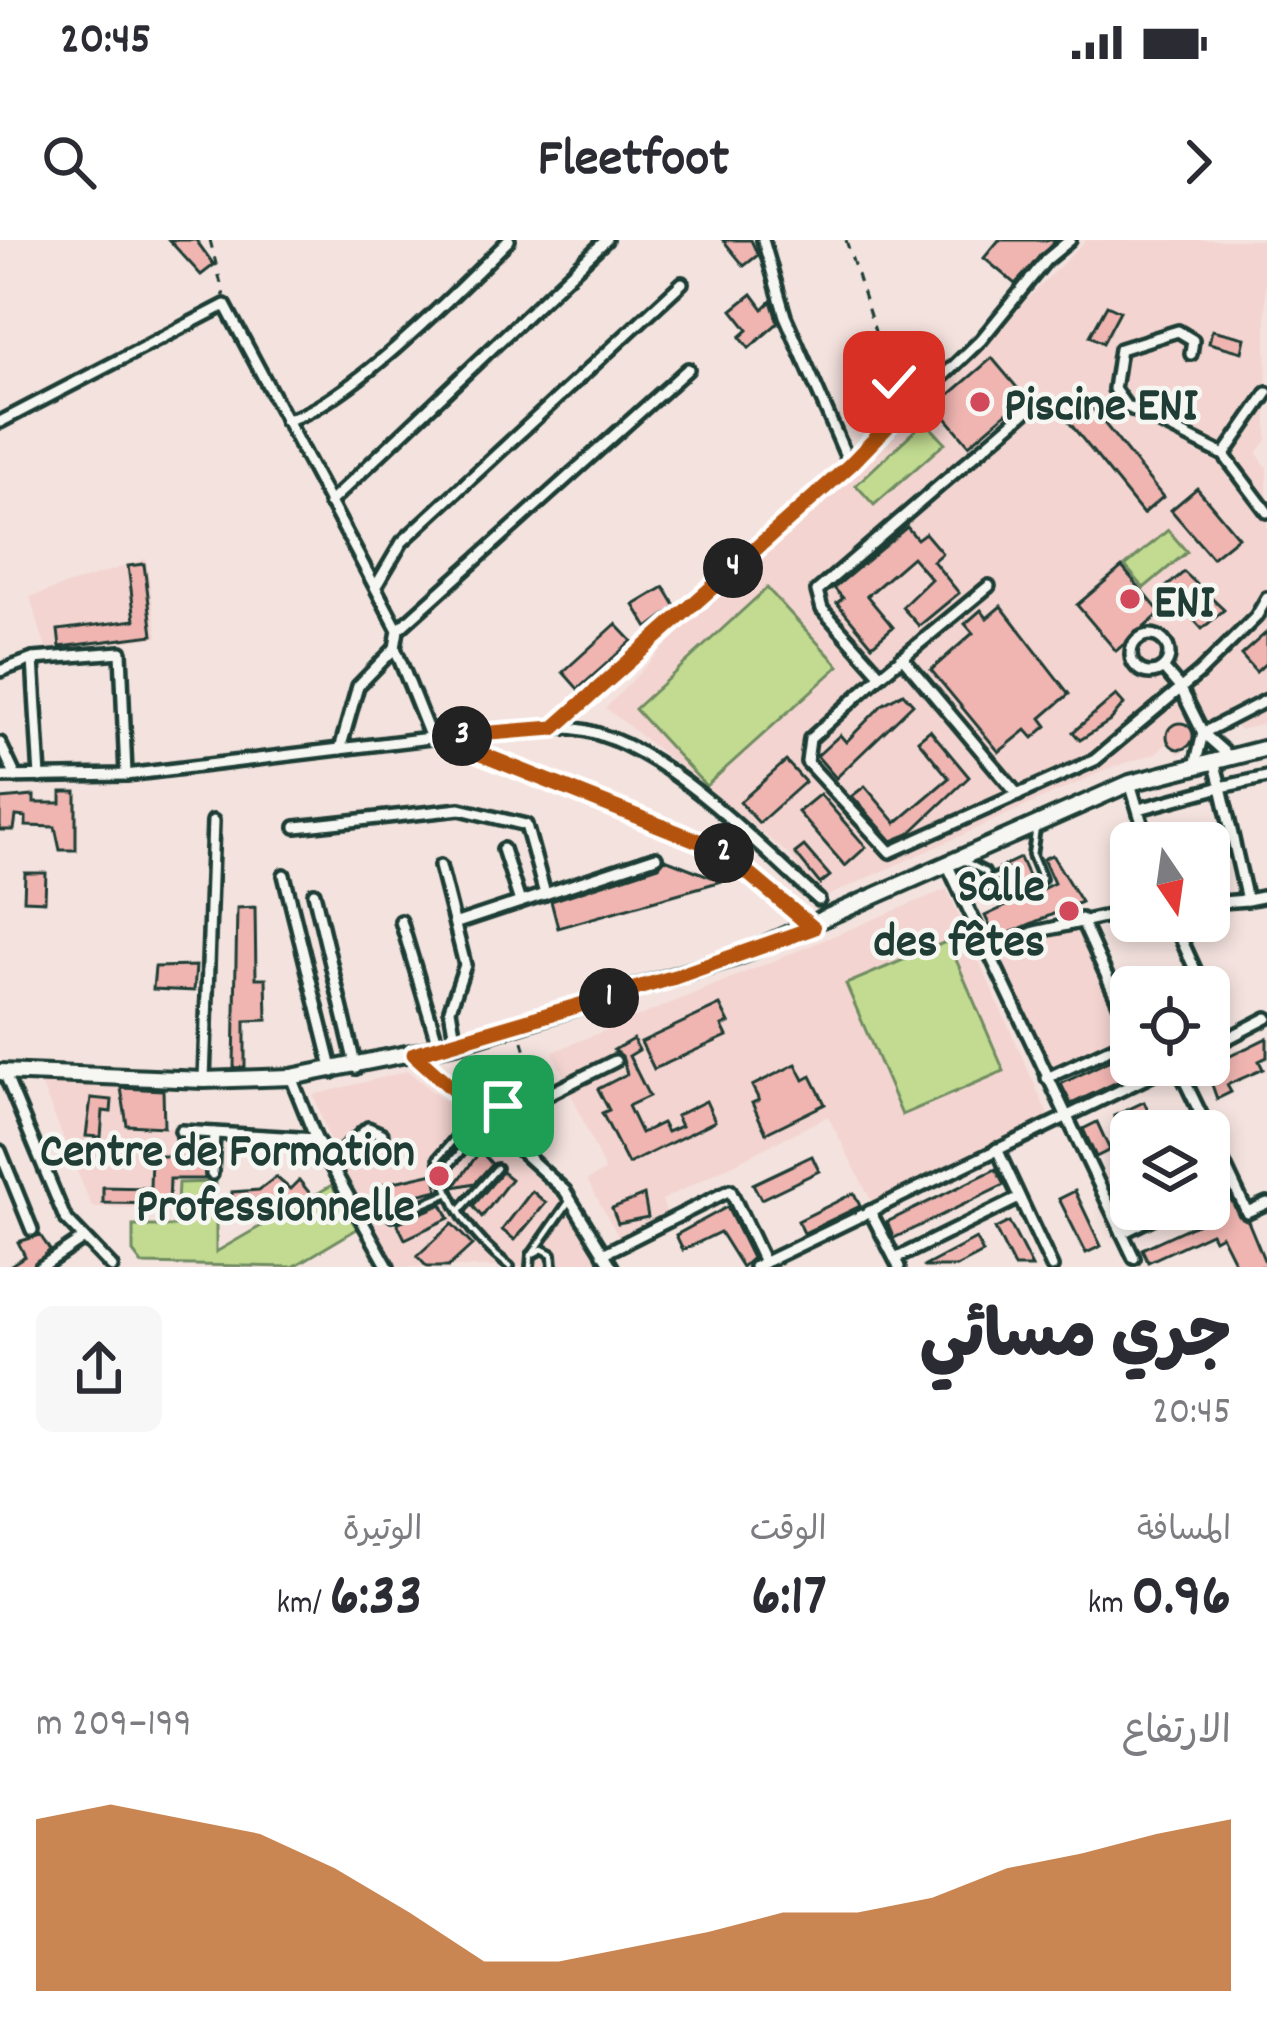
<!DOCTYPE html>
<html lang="ar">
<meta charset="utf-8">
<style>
body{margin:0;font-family:Dekko,"Playpen Sans Arabic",sans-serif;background:#f7f7f7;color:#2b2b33;direction:rtl;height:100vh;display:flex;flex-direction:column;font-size:45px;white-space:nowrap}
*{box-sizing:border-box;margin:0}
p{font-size:39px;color:#7c7c81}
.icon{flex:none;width:66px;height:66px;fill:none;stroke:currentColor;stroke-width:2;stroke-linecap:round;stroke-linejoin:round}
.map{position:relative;height:1027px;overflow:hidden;direction:ltr}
.drawer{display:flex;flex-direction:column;background:#fff;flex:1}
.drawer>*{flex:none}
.needle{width:78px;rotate:167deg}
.controls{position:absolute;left:1110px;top:582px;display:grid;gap:24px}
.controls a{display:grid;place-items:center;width:120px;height:120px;border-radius:18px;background:#fff;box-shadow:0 6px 18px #0003;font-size:60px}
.pin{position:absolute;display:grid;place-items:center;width:102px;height:102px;color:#fff;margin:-51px;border-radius:24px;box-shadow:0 6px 18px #0006}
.km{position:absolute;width:60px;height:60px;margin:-30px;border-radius:50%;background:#222;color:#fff;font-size:33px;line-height:60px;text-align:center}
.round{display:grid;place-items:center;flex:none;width:126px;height:126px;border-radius:18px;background:#f7f7f7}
.head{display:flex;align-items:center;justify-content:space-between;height:204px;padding:0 36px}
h1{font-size:66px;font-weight:800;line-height:90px}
.figures{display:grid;grid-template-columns:repeat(3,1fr);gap:18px;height:204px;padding:12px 36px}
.figures div{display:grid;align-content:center}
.figures b{font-size:60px;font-weight:800}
.figures small{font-size:33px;font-weight:400}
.figures p{font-size:33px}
.chart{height:336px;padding:24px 36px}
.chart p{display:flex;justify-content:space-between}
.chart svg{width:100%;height:216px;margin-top:12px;fill:#b45309;opacity:.7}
.status{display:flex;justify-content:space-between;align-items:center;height:84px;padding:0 60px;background:#fff;direction:ltr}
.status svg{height:33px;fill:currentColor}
header{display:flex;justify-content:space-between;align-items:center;height:156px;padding:0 36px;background:#fff;font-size:54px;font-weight:800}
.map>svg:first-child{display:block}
</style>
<div class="status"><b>20:45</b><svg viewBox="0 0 49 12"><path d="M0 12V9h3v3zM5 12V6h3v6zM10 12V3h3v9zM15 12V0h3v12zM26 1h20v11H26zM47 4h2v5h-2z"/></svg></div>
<header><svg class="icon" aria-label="forward" viewBox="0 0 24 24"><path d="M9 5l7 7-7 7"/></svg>Fleetfoot<svg class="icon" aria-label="search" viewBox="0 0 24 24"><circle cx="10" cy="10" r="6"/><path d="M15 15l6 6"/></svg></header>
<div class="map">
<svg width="1267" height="1027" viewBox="0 0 1267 1027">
<rect width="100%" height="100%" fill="#f4e2de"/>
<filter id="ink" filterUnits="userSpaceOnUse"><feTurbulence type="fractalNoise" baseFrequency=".00833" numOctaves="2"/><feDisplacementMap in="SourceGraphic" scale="24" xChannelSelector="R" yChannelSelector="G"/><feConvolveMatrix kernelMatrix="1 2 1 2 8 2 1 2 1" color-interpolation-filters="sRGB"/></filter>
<g filter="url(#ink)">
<g fill="#f3d4d0">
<path d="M 1086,0 L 1265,0 L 1267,200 L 1257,213 L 1267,228 L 1267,483 L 1240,490 L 1226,475 L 1179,514 L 1168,503 L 1154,514 L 1110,528 L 819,660 L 791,616 L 606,468 L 740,328 L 754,322 L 912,174 Z"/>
<path d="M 146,319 L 158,397 L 47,411 L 30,357 Z"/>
<path d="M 947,649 L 1049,877 L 874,966 L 828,876 L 662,960 L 667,976 L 620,999 L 587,940 L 605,931 L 553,812 Z"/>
<path d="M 1079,686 L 1128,796 L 1051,831 L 997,717 Z"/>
<path d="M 408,831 L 551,950 L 576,979 L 602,1027 L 389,1027 L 337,923 L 314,855 Z"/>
<path d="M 40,841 L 121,847 L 128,885 L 174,888 L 177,968 L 92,967 Z"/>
</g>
<g fill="#c2db91" stroke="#708c62" stroke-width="3">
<path d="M 925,181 L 945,203 L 874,265 L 856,245 Z"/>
<path d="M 1168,290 L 1187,312 L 1144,348 L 1125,326 Z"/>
<path d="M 767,348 L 839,426 L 706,546 L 635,469 Z"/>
<path d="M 948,701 L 1004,831 L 902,875 L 846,744 Z"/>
<path d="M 216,942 L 216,1012 L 332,945 L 357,989 L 293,1027 L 142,1024 L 133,1012 L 133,986 L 176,986 L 178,943 Z"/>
</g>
<g fill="#f0b5b1" stroke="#1f3d34" stroke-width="3">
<path d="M 169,0 L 196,0 L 214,25 L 201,35 Z"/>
<path d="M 723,0 L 751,0 L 758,15 L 744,26 Z"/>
<path d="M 999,0 L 1056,0 L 1015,44 L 984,18 Z"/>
<path d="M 752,54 L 763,69 L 771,61 L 778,83 L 749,108 L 740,97 L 748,90 L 732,70 Z"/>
<path d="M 1107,65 L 1120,71 L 1103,103 L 1090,96 Z"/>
<path d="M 1212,90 L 1245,98 L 1242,112 L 1209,103 Z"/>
<path d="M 992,118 L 1025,157 L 969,205 L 936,166 Z"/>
<path d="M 1085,159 L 1163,257 L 1143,274 L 1064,176 Z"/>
<path d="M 1197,248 L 1238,297 L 1212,318 L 1171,270 Z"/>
<path d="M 907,287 L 917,299 L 925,293 L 942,313 L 933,321 L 959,353 L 919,386 L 902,367 L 931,339 L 912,317 L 867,356 L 893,387 L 872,405 L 837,363 L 843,358 L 834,348 Z"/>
<path d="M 144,324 L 153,395 L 60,407 L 58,390 L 135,380 L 128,326 Z"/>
<path d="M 1122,327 L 1161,373 L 1116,411 L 1077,365 Z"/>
<path d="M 1184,332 L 1224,370 L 1202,389 L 1165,348 Z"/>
<path d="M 664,347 L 676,367 L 648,388 L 634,365 Z"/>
<path d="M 1001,366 L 1069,454 L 1041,478 L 1047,486 L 1033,498 L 1026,490 L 999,512 L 931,430 L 973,393 L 965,384 L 981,370 L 987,378 Z"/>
<path d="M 616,384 L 632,401 L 578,449 L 563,432 Z"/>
<path d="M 1267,392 L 1267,422 L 1256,432 L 1241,415 Z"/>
<path d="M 903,453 L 913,464 L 836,538 L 817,516 L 840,495 L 846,502 L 882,465 Z"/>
<path d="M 1116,455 L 1124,464 L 1110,481 L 1080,500 L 1073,492 Z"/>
<circle cx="1180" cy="496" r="13"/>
<path d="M 930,490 L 969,537 L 909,594 L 892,601 L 852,556 L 865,546 L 896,583 L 949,538 L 918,500 Z"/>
<path d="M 786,521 L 805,542 L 759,583 L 740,562 Z"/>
<path d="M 61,552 L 76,552 L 76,610 L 60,610 L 55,587 L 26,586 L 26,577 L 16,576 L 14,590 L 0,590 L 0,559 L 34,556 L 34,563 L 61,563 Z"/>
<path d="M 820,554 L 866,607 L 845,626 L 798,572 Z"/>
<path d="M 804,606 L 830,636 L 820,644 L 795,613 Z"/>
<path d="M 1052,615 L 1081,662 L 996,699 L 985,676 L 1017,661 L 1020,651 L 1009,630 L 1001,627 L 1020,618 L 1029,638 L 1026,646 L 1036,652 L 1054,643 L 1043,619 Z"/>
<path d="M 665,619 L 722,641 L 558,688 L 551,661 L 659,626 Z"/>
<path d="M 25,633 L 46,633 L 45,661 L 24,660 Z"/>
<path d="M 255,667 L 256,738 L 266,738 L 267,780 L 245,781 L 245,827 L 234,828 L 237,668 Z"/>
<path d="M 196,726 L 194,751 L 153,749 L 155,727 Z"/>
<path d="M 720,765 L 729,783 L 722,786 L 727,796 L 654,829 L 641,802 Z"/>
<path d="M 1267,798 L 1267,817 L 1259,821 L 1263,829 L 1227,845 L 1231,852 L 1217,859 L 1206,828 Z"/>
<path d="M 633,799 L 639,810 L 629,816 L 649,856 L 628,866 L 641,893 L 662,883 L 667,892 L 681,886 L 676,876 L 706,861 L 715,881 L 628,924 L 602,873 L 609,870 L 598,849 L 627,834 L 622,816 L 614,810 Z"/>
<path d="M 1131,810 L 1131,825 L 1142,830 L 1071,864 L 1061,844 Z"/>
<path d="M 796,824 L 804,840 L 811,836 L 825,864 L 766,893 L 752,863 L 759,860 L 752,846 Z"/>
<path d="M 121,848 L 163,850 L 164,887 L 127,885 Z"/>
<path d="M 91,858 L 112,860 L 111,872 L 103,871 L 101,897 L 86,896 Z"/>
<path d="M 1144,862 L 1150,875 L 1121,889 L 1114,876 Z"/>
<path d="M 1097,882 L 1110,910 L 1096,917 L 1083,889 Z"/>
<path d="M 175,898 L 205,901 L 205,939 L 170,939 L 169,964 L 103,963 L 103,947 L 150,948 L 151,916 L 176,916 Z"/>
<path d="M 480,911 L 492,924 L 475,943 L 454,947 Z"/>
<path d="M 1209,914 L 1239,976 L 1248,981 L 1267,1027 L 1237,1027 L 1221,995 L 1214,999 L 1211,993 L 1148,1022 L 1142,1009 L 1205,980 L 1199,969 L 1209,969 L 1213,961 Z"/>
<path d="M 812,916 L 819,931 L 761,959 L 753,944 Z"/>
<path d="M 996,929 L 1004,945 L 894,998 L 887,982 Z"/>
<path d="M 502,932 L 511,939 L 482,977 L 473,966 Z"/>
<path d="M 434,933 L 438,950 L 389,962 L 385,944 Z"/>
<path d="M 276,937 L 290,949 L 299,940 L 312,956 L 272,977 L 265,967 L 259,974 L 232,979 L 232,952 L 259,950 Z"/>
<path d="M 532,951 L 546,963 L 515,1000 L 502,990 Z"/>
<path d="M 1075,951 L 1101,1006 L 1086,1013 L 1059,959 Z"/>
<path d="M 854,953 L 860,966 L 804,993 L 798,981 Z"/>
<path d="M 644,955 L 648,977 L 618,983 L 612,968 Z"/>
<path d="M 442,964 L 449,978 L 405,999 L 397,983 Z"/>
<path d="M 727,967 L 752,1018 L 742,1027 L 720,992 L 683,1010 L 676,995 Z"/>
<path d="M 1009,982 L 1032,1027 L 1014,1027 L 995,989 Z"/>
<path d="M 452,984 L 472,1005 L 448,1027 L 427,1027 L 417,1016 Z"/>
<path d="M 40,995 L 50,1010 L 32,1027 L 8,1027 L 25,1016 L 18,1002 Z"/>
<path d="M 976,999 L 983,1013 L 956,1027 L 923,1027 Z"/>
</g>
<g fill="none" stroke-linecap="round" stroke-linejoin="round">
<defs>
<g id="lane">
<path d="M 962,620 L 985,632 L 998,659 L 1013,652"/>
<path d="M 989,640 L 1004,634"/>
<path d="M 1032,644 L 1042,639 L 1032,615 L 1036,588"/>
<path d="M 992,647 L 1007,640"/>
<path d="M 995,652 L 1009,646"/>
<path d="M 442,934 L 468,903 L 458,894 L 438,918 C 449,966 472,997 510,1027"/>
<path d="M 460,970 L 497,928"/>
<path d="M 392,977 L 447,954"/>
<path d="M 533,1013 L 568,963"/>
<path d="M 530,1027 L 531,1015 L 542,1009 L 552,1014 L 553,1027"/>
</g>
<g id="street">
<path d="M 763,0 L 785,76 L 850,225"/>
<path d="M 1191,114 L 1193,100 L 1178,91 L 1120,109 L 1114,149 L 1126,166 L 1224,215 L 1267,272"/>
<path d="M 1032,166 L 817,351 L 822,369 L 881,435 L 810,499 L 807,522 L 890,612 L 1095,520 L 1199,433 L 1256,377 L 1267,358"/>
<path d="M 285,180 C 339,172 466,43 509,0"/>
<path d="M 0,182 L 225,65 L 398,390 L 395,408 L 358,446 L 340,509"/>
<path d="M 1224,215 L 1267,153"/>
<path d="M 329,263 L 606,0"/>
<path d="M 376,346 L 402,302 L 682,43"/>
<path d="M 398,390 L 688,129"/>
<circle cx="1150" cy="414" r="19"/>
<path d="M 395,408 L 431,498"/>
<path d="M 902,417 L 1018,555"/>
<path d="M 33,419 L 40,537"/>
<path d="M 1163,428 L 1181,449 L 1203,493 L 1230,517"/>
<path d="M 0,431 L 33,419 L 121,412 L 126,535"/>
<path d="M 881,435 L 989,346"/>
<path d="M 554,488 C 643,481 755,604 819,660"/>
<path d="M 1203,493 L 1267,460"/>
<path d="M 444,497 L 554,488 L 850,225 L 981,100 L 1046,20 L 1070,0"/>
<path d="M 0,503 L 16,537"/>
<path d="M 1195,526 L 1203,493"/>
<path d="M 0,537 L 126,535 L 438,497 L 721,610 L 809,684"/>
<path d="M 1267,537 L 1221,547 L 1247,660 L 1267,656"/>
<path d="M 1130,543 L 1148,603"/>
<path d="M 1139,569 L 1221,547 L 1214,521"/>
<path d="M 296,587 L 460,569 L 526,585 L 545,654"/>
<path d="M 503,609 L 520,662"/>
<path d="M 440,626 L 465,725 L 450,769 L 456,804"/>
<path d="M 948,626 L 1134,1018"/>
<path d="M 284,635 L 333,832"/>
<path d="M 314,653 L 356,828"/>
<path d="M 1209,663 L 1247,660"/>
<path d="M 1081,679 L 1131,790"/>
<path d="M 401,681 L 439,808"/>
<path d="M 1173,681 L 1203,747"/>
<path d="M 457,683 L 656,617"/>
<path d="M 987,712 L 1035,692 L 1131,671"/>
<path d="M 1209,761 L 1226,799"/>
<path d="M 1209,808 L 1267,778"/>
<path d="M 414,814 L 565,951 L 612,1027"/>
<path d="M 1177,825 L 1209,891"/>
<path d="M 4,832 L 65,978 L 112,1027"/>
<path d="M 291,837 L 316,899 L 388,1027"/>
<path d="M 1047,838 L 1131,799"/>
<path d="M 204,840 L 213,581"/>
<circle cx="521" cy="868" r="18"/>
<path d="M 491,883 L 615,821"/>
<path d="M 181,891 L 316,899"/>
<path d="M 1209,892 L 1247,972 L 1267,963"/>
<path d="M 997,909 L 1052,1027"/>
<path d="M 0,911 L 32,990"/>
<path d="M 329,923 L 368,888 L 382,894"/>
<path d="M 212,934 L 214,893"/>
<path d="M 870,971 L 899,1027"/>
<path d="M 1122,993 L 1171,969"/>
<path d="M 603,1014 L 730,950 L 764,1022"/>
<path d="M 895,1019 L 1019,958"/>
<path d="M 41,1027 L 84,998"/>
<path d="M 755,1027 L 1173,825"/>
</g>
<path id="secondary" d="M 0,832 L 204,840 L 291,837 L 456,804 L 739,716 L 1130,543 L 1267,508"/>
</defs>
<use href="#lane" stroke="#1f3d34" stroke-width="14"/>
<use href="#street" stroke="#1f3d34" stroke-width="18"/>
<use href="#secondary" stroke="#1f3d34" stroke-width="22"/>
<g stroke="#1f3d34" stroke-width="3" stroke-dasharray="9 9" stroke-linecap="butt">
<path d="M 210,0 L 224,56"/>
<path d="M 846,0 L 888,132 L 906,156"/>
<path d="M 523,801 L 526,813"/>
</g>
<use href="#lane" stroke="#f6f6f2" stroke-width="4.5"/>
<use href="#street" stroke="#f6f6f2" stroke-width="9"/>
<use href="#secondary" stroke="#f6f6f2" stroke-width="14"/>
</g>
</g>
<g fill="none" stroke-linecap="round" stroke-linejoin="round" filter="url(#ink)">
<defs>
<path id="route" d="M 503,866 L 505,876 L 490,883 L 414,814 L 675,737 L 813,688 L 721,610 L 438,497 L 554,488 L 850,225 L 911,162 L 894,142"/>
</defs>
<use href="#route" stroke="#fff" stroke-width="24"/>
<use href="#route" stroke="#b45309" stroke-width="15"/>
</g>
<g fill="#d1495b" stroke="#f6f6f2" stroke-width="4.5">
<circle cx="980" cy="162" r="12"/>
<circle cx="1130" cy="359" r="12"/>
<circle cx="1069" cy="671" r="12"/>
<circle cx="439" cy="936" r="12"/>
</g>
<g text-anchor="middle" stroke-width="9" stroke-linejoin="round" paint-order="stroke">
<g font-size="48" font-weight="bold" fill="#1f3d34" stroke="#f6f6f2" text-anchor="start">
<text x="1004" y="179">Piscine ENI</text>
<text x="1154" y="376">ENI</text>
<text x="1045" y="660" text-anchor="end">Salle<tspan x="1045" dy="55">des fêtes</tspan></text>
<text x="415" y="925" text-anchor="end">Centre de Formation<tspan x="415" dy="55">Professionnelle</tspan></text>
</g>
</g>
</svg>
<div class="controls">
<a><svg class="needle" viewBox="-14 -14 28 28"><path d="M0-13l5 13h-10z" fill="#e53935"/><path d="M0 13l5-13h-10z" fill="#7c7c81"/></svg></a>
<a><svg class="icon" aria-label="locate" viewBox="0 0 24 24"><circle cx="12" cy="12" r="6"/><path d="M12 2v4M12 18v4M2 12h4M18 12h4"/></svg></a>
<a><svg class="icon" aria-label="layers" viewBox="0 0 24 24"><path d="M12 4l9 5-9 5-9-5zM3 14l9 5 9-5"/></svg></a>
</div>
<div class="pin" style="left:503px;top:866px;background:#1e9e55"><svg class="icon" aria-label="arrive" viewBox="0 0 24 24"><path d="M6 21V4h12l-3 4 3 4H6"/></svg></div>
<div class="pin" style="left:894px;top:142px;background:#d93025"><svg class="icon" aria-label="check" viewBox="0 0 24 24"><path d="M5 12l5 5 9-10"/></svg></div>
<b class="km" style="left:609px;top:758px">1</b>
<b class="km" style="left:724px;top:613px">2</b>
<b class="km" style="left:462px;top:496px">3</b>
<b class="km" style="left:733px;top:328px">4</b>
</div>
<section class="drawer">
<div class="head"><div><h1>جري مسائي</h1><p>20:45</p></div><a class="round"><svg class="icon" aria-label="share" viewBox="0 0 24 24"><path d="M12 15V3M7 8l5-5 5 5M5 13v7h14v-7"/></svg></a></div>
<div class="figures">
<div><p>المسافة</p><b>0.96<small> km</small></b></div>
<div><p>الوقت</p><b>6:17</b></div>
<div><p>الوتيرة</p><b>6:33<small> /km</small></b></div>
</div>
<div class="chart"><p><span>الارتفاع</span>199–209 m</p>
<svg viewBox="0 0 160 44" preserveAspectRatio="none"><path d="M0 44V9L10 6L20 9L30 12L40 19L50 28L60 38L70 38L80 35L90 32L100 28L110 28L120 25L130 19L140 16L150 12L160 9V44z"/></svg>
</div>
</section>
